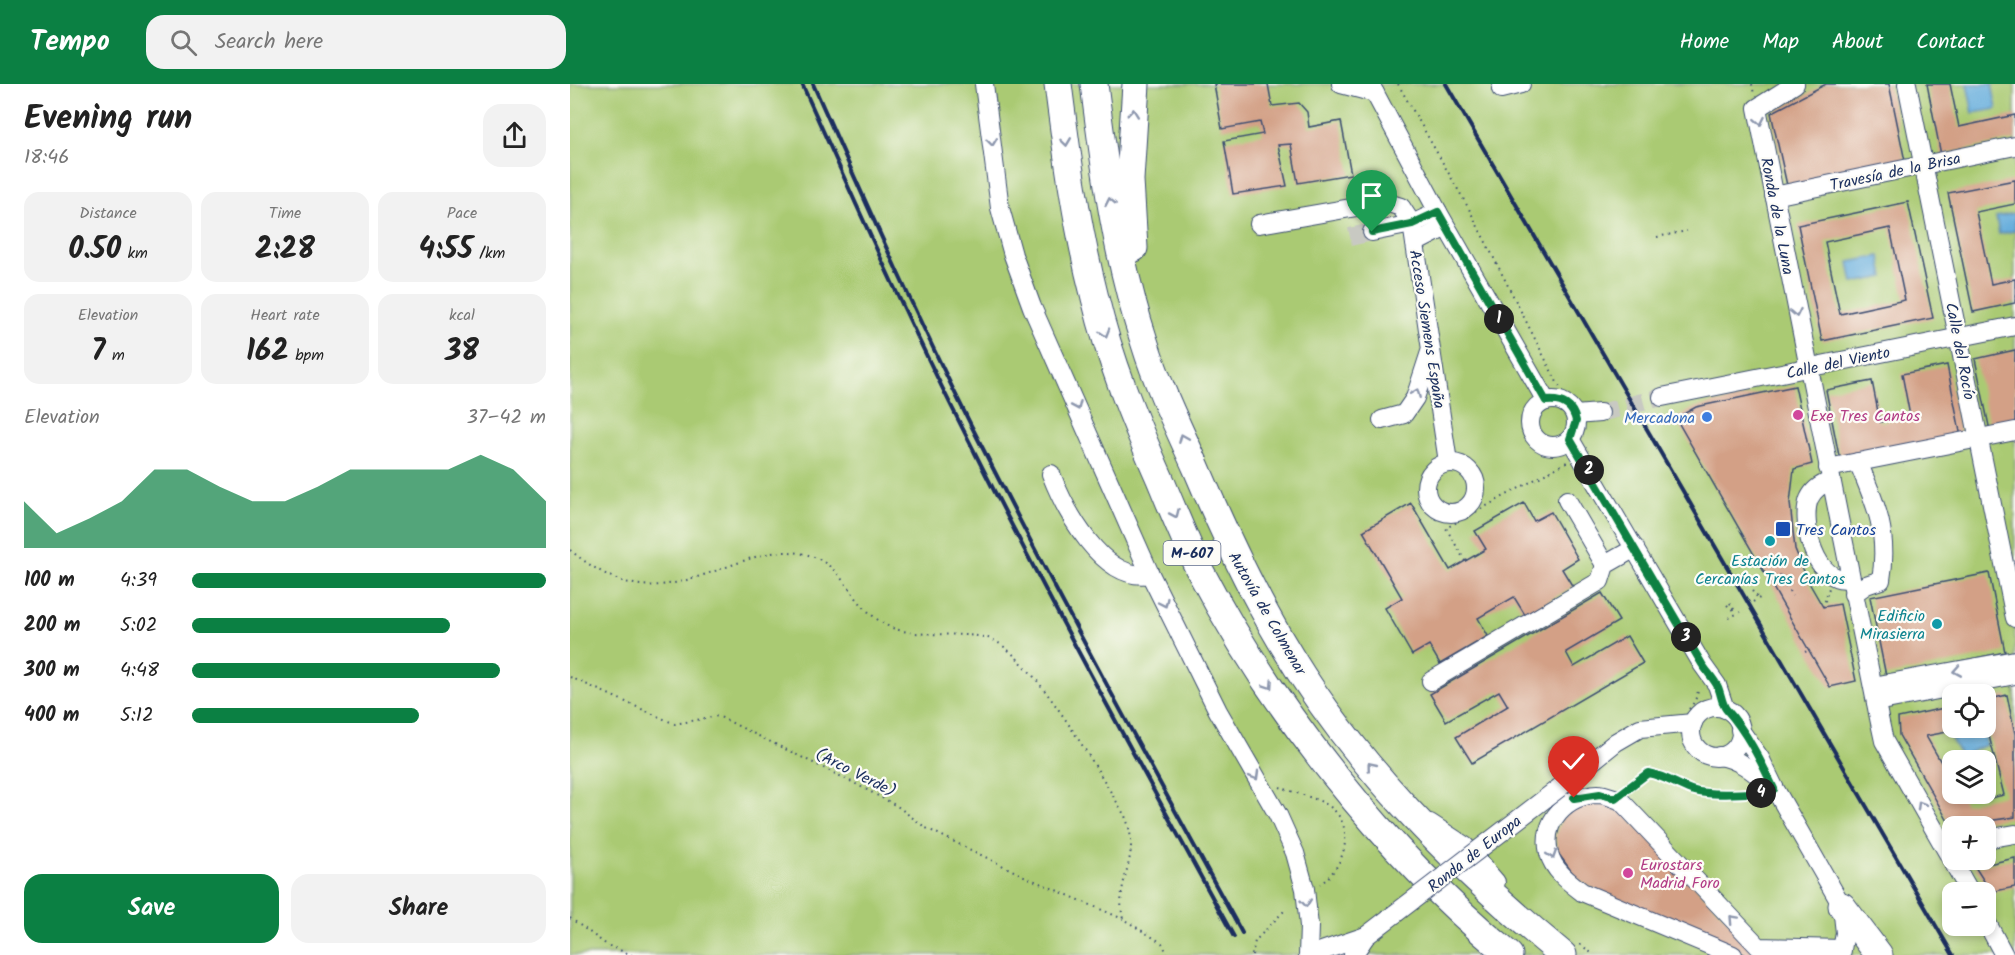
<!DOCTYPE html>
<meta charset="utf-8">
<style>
body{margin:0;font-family:Kalam,sans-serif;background:#f2f2f2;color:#222;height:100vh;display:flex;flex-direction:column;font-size:22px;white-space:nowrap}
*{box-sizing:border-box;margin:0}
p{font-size:20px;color:#767676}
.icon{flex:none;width:33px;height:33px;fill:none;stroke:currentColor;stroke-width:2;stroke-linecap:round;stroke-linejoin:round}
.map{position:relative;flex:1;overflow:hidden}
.drawer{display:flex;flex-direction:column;background:#fff;width:570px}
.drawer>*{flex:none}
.fabs{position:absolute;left:1372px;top:600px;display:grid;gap:12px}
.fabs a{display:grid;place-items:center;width:54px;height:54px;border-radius:12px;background:#fff;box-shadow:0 3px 9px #0003;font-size:30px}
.pin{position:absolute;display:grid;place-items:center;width:51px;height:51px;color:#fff;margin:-62px -26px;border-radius:50% 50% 50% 0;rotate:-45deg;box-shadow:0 0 6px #0007}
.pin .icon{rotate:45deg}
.km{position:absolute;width:30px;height:30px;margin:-15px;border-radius:50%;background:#222;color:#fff;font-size:16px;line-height:30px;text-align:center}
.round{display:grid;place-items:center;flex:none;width:63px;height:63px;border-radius:18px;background:#f2f2f2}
.summary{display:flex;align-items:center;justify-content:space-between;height:102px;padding:0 24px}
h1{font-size:33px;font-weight:600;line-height:45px}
.figures{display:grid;grid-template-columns:repeat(3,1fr);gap:9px;height:102px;padding:6px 24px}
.figures div{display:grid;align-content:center;border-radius:15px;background:#f2f2f2;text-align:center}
.figures b{font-size:30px;font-weight:600}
.figures small{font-size:16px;font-weight:400}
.figures p{font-size:16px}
.chart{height:168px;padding:12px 24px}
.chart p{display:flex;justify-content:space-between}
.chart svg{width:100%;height:108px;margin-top:6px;fill:#0b8043;opacity:.7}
.button{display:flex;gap:12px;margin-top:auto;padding:12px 24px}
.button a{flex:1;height:69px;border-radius:18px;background:#0b8043;color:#fff;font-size:24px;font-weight:600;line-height:69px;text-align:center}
.button a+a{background:#f2f2f2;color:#222}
ul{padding:0 24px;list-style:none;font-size:20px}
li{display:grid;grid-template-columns:96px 72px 1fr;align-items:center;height:45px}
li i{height:15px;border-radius:8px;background:#0b8043}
header{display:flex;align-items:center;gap:36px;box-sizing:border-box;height:84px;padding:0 30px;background:#0b8043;color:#fff}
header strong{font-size:28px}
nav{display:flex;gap:33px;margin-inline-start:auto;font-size:21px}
.search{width:420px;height:54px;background:#f2f2f2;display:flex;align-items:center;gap:15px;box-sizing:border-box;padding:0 21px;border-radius:18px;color:#767676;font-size:22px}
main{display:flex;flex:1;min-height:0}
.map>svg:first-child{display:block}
</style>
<header>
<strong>Tempo</strong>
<div class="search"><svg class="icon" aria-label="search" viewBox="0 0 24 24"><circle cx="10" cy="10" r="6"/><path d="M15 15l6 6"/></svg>Search here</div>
<nav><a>Home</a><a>Map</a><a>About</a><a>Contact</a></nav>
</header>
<main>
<section class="drawer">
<div class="summary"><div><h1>Evening run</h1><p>18:46</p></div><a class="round"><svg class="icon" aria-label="share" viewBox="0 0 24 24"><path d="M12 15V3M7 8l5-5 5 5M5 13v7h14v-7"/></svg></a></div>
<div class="figures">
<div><p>Distance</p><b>0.50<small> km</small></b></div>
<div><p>Time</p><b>2:28</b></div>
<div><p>Pace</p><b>4:55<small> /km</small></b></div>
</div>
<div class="figures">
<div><p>Elevation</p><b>7<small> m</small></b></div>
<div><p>Heart rate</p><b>162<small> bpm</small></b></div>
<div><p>kcal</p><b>38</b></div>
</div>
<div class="chart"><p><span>Elevation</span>37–42 m</p>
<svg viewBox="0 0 160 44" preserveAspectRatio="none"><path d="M0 44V25L10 38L20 32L30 25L40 12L50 12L60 19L70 25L80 25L90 19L100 12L110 12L120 12L130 12L140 6L150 12L160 25V44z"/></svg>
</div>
<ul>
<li><b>100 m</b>4:39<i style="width:100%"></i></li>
<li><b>200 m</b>5:02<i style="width:73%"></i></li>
<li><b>300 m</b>4:48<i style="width:87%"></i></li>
<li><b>400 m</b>5:12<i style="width:64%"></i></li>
</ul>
<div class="button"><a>Save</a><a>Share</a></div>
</section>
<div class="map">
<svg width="1445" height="871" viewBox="0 0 1445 871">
<rect width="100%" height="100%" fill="#fdfcf7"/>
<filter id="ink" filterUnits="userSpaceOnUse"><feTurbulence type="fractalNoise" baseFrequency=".0167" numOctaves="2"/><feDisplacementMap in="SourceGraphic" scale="12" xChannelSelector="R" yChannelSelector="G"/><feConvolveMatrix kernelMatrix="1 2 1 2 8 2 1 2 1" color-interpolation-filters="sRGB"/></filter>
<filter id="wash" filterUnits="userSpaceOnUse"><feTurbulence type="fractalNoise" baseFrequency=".008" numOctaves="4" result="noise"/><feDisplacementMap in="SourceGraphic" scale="24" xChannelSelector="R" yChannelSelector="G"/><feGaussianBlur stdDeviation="1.35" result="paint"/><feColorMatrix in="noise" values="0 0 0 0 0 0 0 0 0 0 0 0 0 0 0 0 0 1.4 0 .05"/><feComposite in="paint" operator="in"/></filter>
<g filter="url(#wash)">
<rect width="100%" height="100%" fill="#f3efdb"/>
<path fill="#aaca73" stroke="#627c68" stroke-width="1.5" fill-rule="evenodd" d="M 0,0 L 1445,0 L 1445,871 L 0,871 ZM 1383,610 L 1416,610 L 1416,644 L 1383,644 ZM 1383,676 L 1416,676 L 1416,710 L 1383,710 ZM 1383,742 L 1416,742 L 1416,776 L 1383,776 ZM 1383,808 L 1416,808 L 1416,842 L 1383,842 Z"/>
<g fill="#63acdb" stroke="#3f6e9c" stroke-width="1.5">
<path d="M 1397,0 L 1422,0 L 1427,25 L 1403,29 Z"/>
<path d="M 1445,129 L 1445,147 L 1429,150 L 1426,133 Z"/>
<path d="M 1310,172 L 1314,193 L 1283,199 L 1279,178 Z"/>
<path d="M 1414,648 L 1416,661 L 1391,672 L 1381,655 Z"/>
</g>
<g id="blocks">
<g fill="#d3a086" fill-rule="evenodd">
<path d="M 644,0 L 698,0 L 702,22 L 729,19 L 737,28 L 739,43 L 771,37 L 781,90 L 728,99 L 721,60 L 708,61 L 717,102 L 663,110 L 654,57 L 693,50 L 690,38 L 652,45 Z"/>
<path d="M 1256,0 L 1319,0 L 1336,82 L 1218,106 L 1201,29 Z"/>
<path d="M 1357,0 L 1380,0 L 1389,43 L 1445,31 L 1445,56 L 1371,71 Z"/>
<path d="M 1445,96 L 1445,120 L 1406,128 L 1421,200 L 1445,195 L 1445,219 L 1403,228 L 1378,109 Z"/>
<path d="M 1338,118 L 1363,234 L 1252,257 L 1228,141 ZM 1320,144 L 1335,216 L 1270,230 L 1255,158 Z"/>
<path d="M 1445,266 L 1445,342 L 1420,347 L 1405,275 Z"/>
<path d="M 1377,281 L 1391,353 L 1270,377 L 1256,306 L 1302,297 L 1310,338 L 1340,332 L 1332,290 Z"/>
<path d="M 1225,302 L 1242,380 L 1224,385 L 1220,419 L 1225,465 L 1238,497 L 1253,523 L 1270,520 L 1286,597 L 1260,603 L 1108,338 L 1108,333 L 1126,323 Z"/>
<path d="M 841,419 L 880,486 L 916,465 L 905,447 L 954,419 L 964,437 L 981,428 L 1008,475 L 992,485 L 1003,503 L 955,531 L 944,513 L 908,534 L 918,552 L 870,580 L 859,561 L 842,571 L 815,524 L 832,514 L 793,447 Z"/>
<path d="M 1419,489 L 1435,568 L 1316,592 L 1300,513 Z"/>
<path d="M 1032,509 L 1049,537 L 996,568 L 1004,583 L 1057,552 L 1073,579 L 902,679 L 886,653 L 938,622 L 929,607 L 876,637 L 860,610 Z"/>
<path d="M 1437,611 L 1445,650 L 1445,733 L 1383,742 L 1383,746 L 1329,651 L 1328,634 L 1383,622 L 1383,644 L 1393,645 L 1356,652 L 1383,699 L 1383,710 L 1389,710 L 1395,720 L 1434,711 L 1416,640 L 1416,616 Z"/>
<path d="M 1015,716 L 1046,719 L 1187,866 L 1235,871 L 1176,871 L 1019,803 L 1007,795 L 988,769 L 985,752 L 991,735 Z"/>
<path d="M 1445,774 L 1445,803 L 1421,808 L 1405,783 Z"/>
</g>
</g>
</g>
<g filter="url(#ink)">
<use href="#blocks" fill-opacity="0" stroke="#3b4c71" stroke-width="1.5"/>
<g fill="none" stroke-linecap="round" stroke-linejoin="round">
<g stroke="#c8c9c2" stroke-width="18" stroke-dasharray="18 9" stroke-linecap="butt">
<path d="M 780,153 L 802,148"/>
<path d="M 1030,329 L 1092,313"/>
</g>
<defs>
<g id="minor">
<path d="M 414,0 L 430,124 L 443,171 L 462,223 L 580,490 L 648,627 L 708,731 L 725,769 L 735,805 L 739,842 L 738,871"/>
<path d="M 771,0 L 805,9"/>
<path d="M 800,0 L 868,128 L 976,317"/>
<path d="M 1225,0 L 1187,24 L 1309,634 L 1314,657 L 1400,808"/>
<path d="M 1337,0 L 1445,534"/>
<path d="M 931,5 L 951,0"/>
<path d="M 1204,112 L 1445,62"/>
<path d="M 689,140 L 815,118 L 831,123 L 842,140 L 878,378"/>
<path d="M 802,148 L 842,140 L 868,128"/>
<path d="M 845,159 L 876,143"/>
<path d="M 1092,313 L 1445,242"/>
<circle cx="983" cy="339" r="23"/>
<path d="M 1005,331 L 1030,329"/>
<path d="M 812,336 L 834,330 L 845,314 L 860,268"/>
<path d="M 1000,355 L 1132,580 L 1147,601 L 1155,625"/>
<circle cx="881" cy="404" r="25"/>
<path d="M 1258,384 L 1445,347"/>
<path d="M 481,390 C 495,426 533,499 580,490"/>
<path d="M 1261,397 C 1252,400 1243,406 1239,415 C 1230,439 1246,502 1280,494"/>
<path d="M 997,416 L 1035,481"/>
<path d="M 1283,510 L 1296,501 L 1311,496 C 1319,449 1306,420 1288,378"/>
<path d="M 861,597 L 1030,497 L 1035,481 L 1065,464"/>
<path d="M 1303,602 L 1445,576"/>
<path d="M 1306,618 L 1445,591"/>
<circle cx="1146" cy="648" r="25"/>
<path d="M 1170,646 L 1190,674 L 1205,705 L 1272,822 L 1275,849 L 1271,871"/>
<path d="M 1149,672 C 1170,675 1185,689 1201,702"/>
<path d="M 989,704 L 1046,658 L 1070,644 L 1123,639"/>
<path d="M 860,739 L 895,762 L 926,798"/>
<path d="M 1416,755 L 1445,750"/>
<path d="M 1416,837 L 1434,871"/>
<path d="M 740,871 L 796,852"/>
<path d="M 783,871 L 796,852 L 826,829"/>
<path d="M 1163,871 L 1012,808 C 999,798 983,786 979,769 C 971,737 997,711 1028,710 C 1035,710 1043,714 1050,716 L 1189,863 L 1272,865"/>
</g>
<g id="highway">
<path d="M 488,0 C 497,72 507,144 525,214 C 540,277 564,336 590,395 C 602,424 614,454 628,483 C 702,625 815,768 939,871"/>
<path d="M 524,0 C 535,88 547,176 575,260 C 588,302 608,343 626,383 C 651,442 678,501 711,557 C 782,679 885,782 993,871"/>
<path d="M 564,164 L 560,96 L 566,0"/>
<path d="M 1272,822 L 1309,871"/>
</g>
</defs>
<use href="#minor" stroke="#3b4c71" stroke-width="20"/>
<use href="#highway" stroke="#3b4c71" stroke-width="29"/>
<g stroke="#3b4c71" stroke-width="2" stroke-dasharray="1.5 4.5" stroke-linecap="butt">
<path d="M 828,0 L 899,125 L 993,310"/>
<path d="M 1182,0 L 1184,10"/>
<path d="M 1087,153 L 1117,147"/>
<path d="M 888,429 L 892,436"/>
<path d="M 0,466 C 59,514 91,507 159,482 C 176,476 193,469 211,468 C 273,466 272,512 311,538 C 338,557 387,546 418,554 C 461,567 531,692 555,732 C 573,775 544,793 553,835 L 592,859 L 598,871"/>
<path d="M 895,477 L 876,444 L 997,378"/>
<path d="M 1210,491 L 1222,512"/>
<path d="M 1182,507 L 1188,514"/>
<path d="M 1183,518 L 1193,512"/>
<path d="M 1160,519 L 1165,527"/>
<path d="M 1157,521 L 1166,529"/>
<path d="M 1253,523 L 1259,504"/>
<path d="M 1159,534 L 1170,528"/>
<path d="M 1235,568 L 1239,566"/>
<path d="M 0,593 L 105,640 L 148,632 L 284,699 L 327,722 L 356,744 L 456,793 L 553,835"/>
<path d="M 1119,625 L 1125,617 L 1129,604"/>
<path d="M 710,703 C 724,709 740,712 754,719 C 788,737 777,782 750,800"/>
<path d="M 1058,704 L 1078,689 L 1096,692 L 1123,707 L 1184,709"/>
<path d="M 0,834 L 37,861 L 62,871"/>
<path d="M 1010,860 L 1024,871"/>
<path d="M 682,871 L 685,857 L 716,825"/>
</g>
<use href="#minor" stroke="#fff" stroke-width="18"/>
<use href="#highway" stroke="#fff" stroke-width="27"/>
<g stroke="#1b2f5e" stroke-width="4">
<path d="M 232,0 C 286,120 339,240 399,357 C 483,525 574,689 664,853"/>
<path d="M 243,0 C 296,119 349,239 408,355 C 493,522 582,685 672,849"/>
<path d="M 876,0 L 1383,871"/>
</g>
<defs>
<path id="minor-bridge" d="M 826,829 L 989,704"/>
</defs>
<use href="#minor-bridge" stroke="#3b4c71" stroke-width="20" stroke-linecap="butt"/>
<use href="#minor-bridge" stroke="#fff" stroke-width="18"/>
</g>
<defs><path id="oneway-chevron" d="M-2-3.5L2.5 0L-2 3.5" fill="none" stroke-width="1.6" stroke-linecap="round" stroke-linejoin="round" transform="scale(1.5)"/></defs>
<g stroke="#8d97ae">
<use href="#oneway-chevron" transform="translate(563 29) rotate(-84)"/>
<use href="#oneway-chevron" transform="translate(1190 37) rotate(79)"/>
<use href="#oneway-chevron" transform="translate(422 58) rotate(83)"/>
<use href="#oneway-chevron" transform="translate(496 58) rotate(82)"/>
<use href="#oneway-chevron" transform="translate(540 118) rotate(-101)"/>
<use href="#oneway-chevron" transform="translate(1226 229) rotate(79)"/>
<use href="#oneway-chevron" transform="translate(535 249) rotate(73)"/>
<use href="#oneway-chevron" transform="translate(846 309) rotate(-68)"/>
<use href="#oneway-chevron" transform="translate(507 322) rotate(66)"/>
<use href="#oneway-chevron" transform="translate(613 354) rotate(-113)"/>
<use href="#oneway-chevron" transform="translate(605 430) rotate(66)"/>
<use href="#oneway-chevron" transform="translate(594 519) rotate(65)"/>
<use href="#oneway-chevron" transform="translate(1387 587) rotate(170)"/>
<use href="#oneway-chevron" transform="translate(699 601) rotate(56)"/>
<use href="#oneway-chevron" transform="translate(801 682) rotate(-129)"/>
<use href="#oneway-chevron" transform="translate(685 692) rotate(60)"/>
<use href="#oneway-chevron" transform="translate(1351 721) rotate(-120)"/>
<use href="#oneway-chevron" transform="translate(982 771) rotate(72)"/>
<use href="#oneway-chevron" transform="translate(736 819) rotate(84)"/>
<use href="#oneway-chevron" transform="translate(1163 835) rotate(-133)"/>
</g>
</g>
<g fill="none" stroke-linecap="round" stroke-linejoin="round" filter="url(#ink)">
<defs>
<path id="route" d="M 802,148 L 842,140 L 868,128 L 976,317 C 992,315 1003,322 1006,337 L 1000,355 L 1132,580 C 1137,588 1144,595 1148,603 C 1151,610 1152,620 1156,625 C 1176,647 1191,677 1204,705 C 1188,710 1137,712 1121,706 C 1105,700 1095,692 1078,689 L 1045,714 L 1030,710 L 1004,714"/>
</defs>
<use href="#route" stroke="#fff" stroke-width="12"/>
<use href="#route" stroke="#0b8043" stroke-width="8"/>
</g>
<g fill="#d1479c" stroke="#fdfcf7" stroke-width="2">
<circle cx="1228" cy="331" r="6"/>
<circle cx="1058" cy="789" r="6"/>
</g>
<circle fill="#3f7fe0" stroke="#fdfcf7" stroke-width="2" cx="1137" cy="333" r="6"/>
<rect fill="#1a4fb4" stroke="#fdfcf7" stroke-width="2" x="1205" y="437" width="16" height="16" rx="3"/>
<g fill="#0f9aa8" stroke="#fdfcf7" stroke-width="2">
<circle cx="1200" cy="457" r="6"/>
<circle cx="1367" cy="540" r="6"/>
</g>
<g text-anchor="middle" stroke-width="4.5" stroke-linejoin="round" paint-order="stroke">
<rect fill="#fdfcf7" stroke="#5f6c8c" stroke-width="1.5" x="593.5" y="457" width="57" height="24" rx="4.5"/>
<g font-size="15" font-weight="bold" fill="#1b2f5e">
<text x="622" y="474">M-607</text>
</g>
<g font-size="16" fill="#1b2f5e" stroke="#fdfcf7">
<text transform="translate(1325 87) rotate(-12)" y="6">Travesía de la Brisa</text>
<text transform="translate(1208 132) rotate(79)" y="6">Ronda de la Luna</text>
<text transform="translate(858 245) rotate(81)" y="6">Acceso Siemens España</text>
<text transform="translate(1391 267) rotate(79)" y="6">Calle del Rocío</text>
<text transform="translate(1268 278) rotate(-12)" y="6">Calle del Viento</text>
<text transform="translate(698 529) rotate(60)" y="6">Autovía de Colmenar</text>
<text transform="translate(286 688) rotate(27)" y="6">(Arco Verde)</text>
<text transform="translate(904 769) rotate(-38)" y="6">Ronda de Europa</text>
</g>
<g font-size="16" fill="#b23c85" stroke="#fdfcf7" text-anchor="start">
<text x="1240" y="337">Exe Tres Cantos</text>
<text x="1070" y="786">Eurostars<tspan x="1070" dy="18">Madrid Foro</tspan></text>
</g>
<g font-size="16" fill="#366cbe" stroke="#fdfcf7" text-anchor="end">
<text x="1125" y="339">Mercadona</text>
</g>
<g font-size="16" fill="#164399" stroke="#fdfcf7" text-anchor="start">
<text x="1226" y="451">Tres Cantos</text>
</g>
<g font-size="16" fill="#0d838f" stroke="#fdfcf7">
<text x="1200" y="482">Estación de<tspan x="1200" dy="18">Cercanías Tres Cantos</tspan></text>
<text x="1355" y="537" text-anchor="end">Edificio<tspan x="1355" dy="18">Mirasierra</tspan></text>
</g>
</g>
</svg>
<div class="fabs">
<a><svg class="icon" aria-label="locate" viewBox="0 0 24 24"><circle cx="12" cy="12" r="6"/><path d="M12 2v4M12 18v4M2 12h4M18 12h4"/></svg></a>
<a><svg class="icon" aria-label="layers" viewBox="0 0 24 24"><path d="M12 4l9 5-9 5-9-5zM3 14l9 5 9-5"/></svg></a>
<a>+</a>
<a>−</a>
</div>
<div class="pin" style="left:802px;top:148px;background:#1e9e55"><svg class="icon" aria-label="arrive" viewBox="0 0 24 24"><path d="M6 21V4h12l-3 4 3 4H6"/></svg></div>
<div class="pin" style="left:1004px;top:714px;background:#d93025"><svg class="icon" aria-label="check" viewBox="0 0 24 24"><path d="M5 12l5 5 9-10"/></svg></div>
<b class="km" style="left:929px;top:235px">1</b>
<b class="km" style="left:1019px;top:386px">2</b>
<b class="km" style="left:1116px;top:553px">3</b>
<b class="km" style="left:1191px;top:709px">4</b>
</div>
</main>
